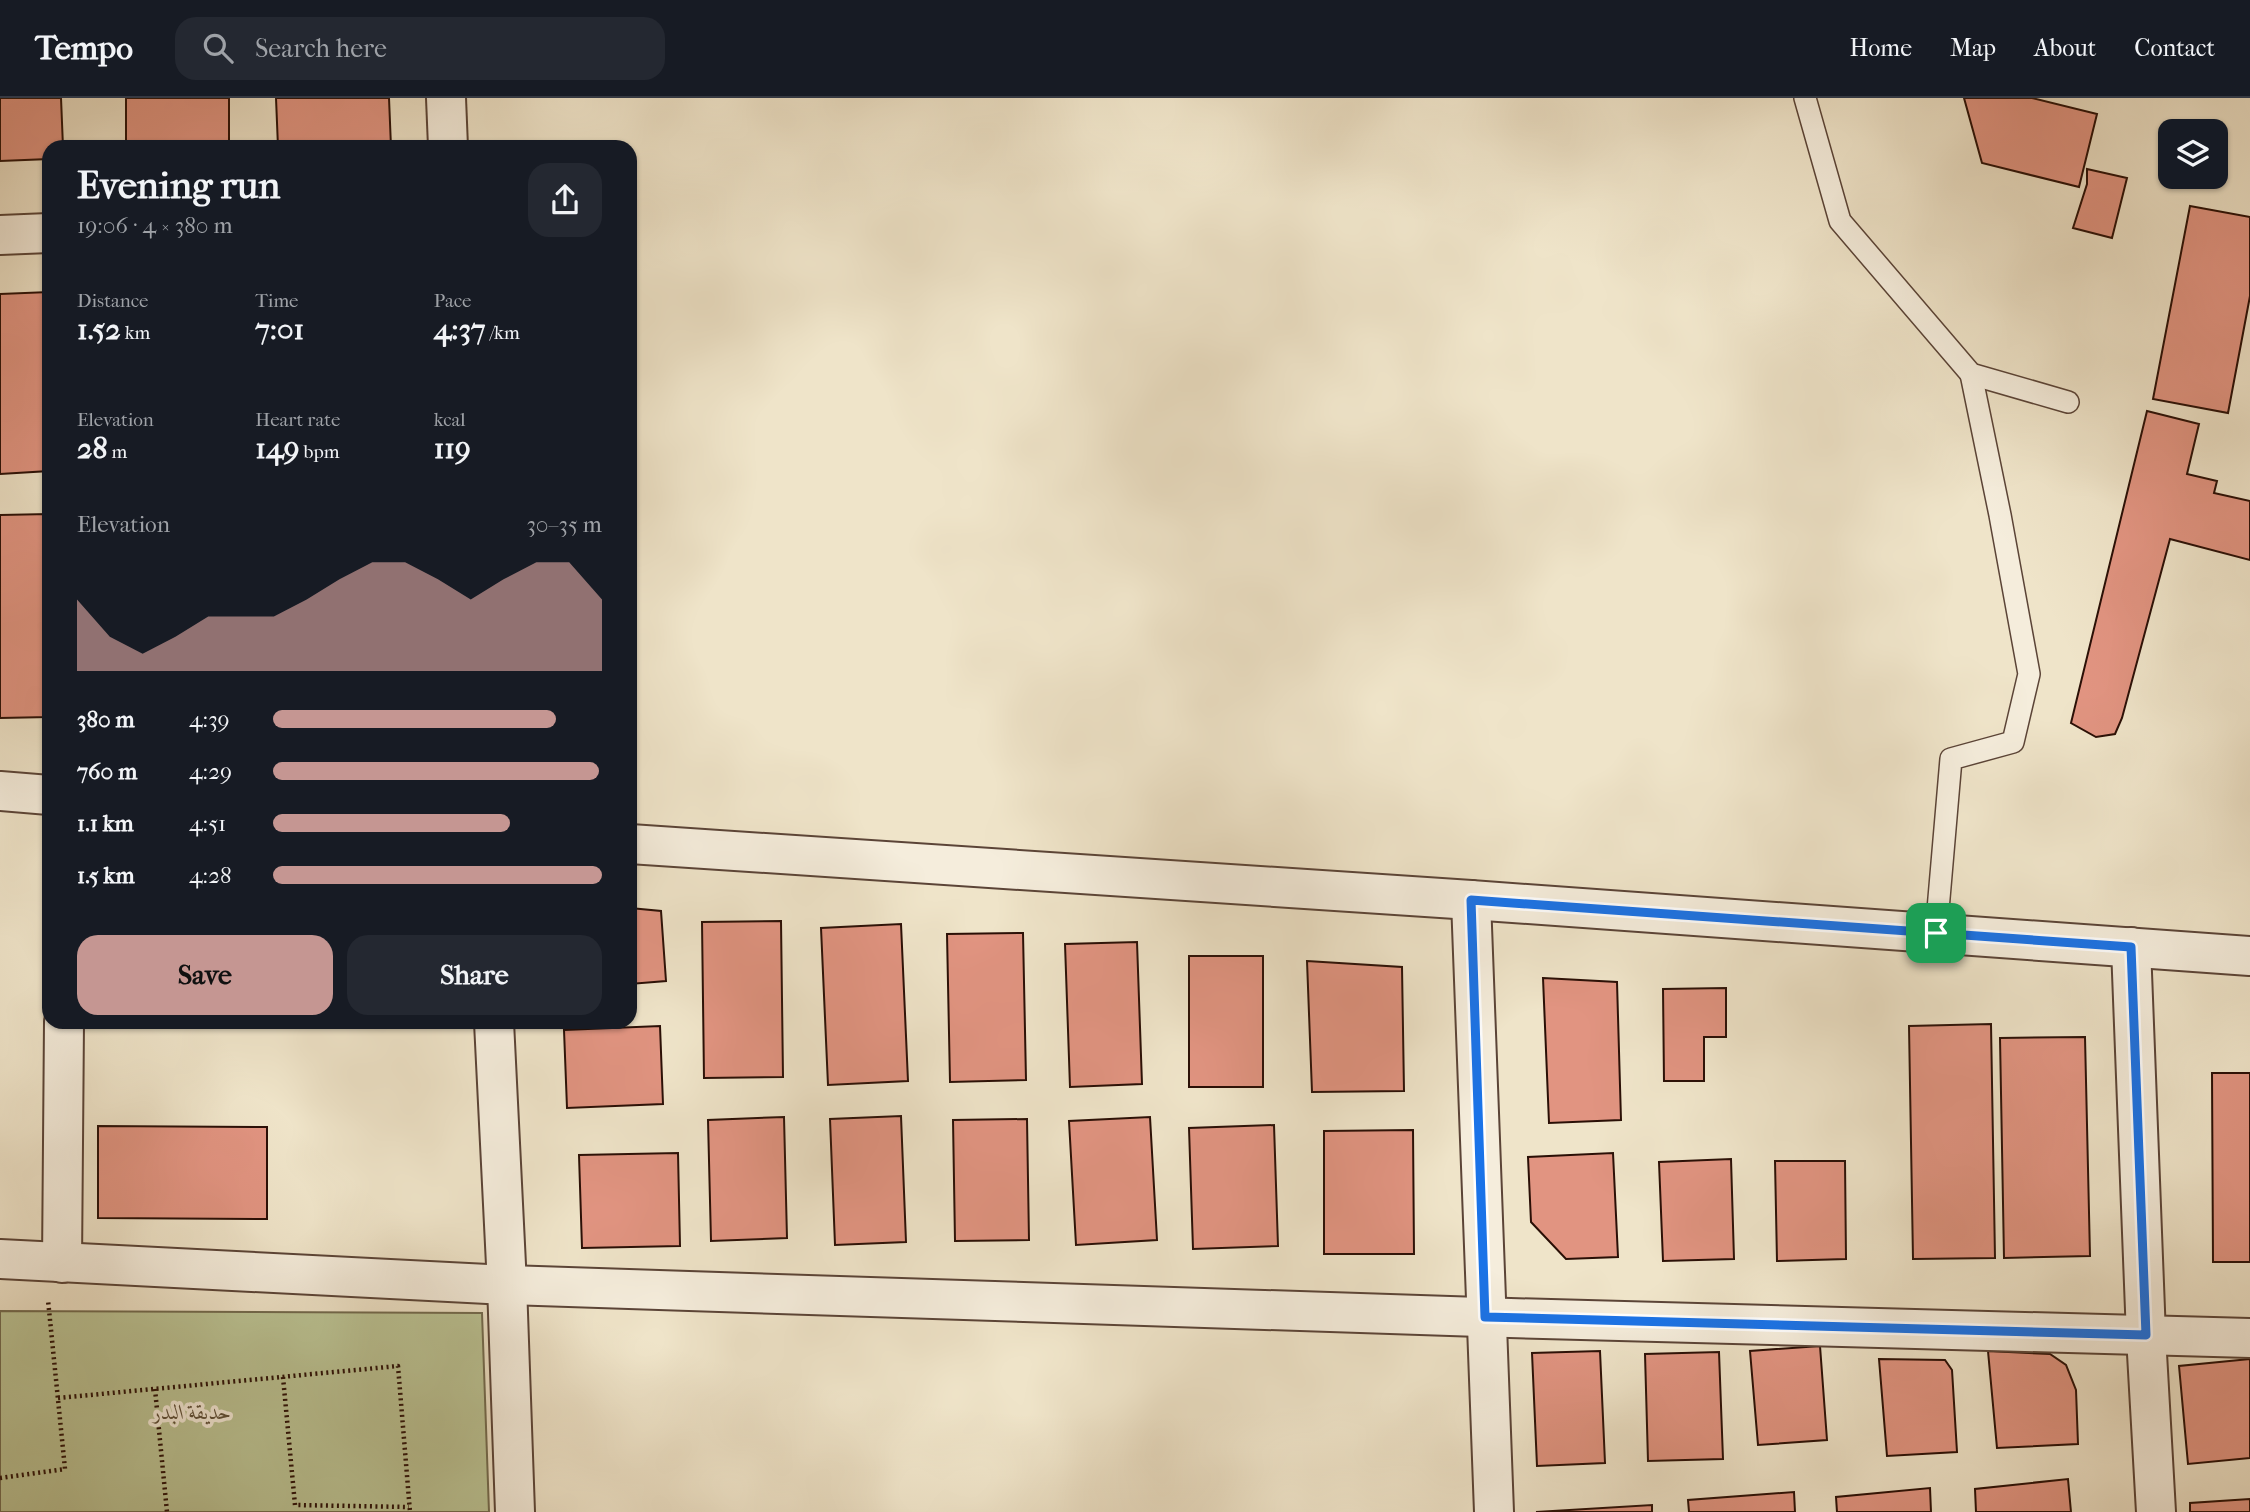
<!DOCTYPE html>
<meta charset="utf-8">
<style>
body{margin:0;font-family:"IM FELL French Canon",Amiri,serif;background:#242831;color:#f1f3f6;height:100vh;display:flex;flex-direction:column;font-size:26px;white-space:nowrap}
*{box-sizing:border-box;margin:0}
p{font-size:23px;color:#9ea1a6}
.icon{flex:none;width:38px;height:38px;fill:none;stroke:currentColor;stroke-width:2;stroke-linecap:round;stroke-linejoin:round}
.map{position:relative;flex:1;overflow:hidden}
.sheet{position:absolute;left:42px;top:42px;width:595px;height:889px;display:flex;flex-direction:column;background:#171b24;border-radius:21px;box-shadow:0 2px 5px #0004}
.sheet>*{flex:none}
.tools{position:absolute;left:2158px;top:21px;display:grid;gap:14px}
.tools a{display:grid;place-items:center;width:70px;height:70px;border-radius:14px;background:#171b24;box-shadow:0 2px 5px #0004;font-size:35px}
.pin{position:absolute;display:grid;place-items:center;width:60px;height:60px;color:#fff;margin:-30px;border-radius:14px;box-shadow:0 4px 10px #0006}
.round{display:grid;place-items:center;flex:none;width:74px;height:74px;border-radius:21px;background:#242831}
.summary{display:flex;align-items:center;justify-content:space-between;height:119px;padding:0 35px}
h1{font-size:38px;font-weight:800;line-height:52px}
.figures{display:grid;grid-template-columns:repeat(3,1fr);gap:10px;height:119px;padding:7px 35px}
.figures div{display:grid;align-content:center}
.figures b{font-size:30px;font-weight:800}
.figures small{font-size:19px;font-weight:400}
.figures p{font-size:19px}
.chart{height:196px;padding:14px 35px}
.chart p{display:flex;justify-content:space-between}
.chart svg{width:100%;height:126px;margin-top:7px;fill:#c59692;opacity:.7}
.primary-button{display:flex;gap:14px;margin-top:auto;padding:14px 35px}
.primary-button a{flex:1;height:80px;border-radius:21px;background:#c59692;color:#111;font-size:28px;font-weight:800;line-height:80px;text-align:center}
.primary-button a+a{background:#242831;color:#f1f3f6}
ul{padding:0 35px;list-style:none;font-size:23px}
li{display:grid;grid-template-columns:112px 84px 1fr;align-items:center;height:52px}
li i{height:18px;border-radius:9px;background:#c59692}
header{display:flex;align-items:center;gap:42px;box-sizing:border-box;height:98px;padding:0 35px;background:#171b24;border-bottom:2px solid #363941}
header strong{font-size:33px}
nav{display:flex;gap:38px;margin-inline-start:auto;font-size:24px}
.search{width:490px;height:63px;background:#242831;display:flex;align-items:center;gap:18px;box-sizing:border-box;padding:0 24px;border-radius:21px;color:#9ea1a6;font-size:26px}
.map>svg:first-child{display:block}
</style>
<header>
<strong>Tempo</strong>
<div class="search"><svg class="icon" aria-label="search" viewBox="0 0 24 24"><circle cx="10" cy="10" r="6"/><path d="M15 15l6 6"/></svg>Search here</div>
<nav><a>Home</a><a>Map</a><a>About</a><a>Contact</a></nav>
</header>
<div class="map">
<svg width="2250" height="1414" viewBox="0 0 2250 1414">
<rect width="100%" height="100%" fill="#efe4c9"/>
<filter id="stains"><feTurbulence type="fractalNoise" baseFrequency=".00286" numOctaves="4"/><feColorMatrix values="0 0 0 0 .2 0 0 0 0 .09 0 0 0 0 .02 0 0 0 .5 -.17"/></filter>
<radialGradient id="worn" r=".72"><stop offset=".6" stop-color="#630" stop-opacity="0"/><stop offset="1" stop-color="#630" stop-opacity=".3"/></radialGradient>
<path fill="#bbc495" stroke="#726a4e" stroke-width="2" d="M 0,1213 L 482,1215 L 489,1414 L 0,1414 Z"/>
<g fill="#e19481" stroke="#2a0f06" stroke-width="2">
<path d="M 0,0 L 61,0 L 63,49 L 49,49 L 49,61 L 0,63 Z"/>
<rect x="126" y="0" width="103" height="49"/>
<path d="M 276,0 L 389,0 L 391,49 L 278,49 Z"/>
<path d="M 1964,0 L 2032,0 L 2097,16 L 2079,89 L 1982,65 Z"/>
<path d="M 2087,71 L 2127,80 L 2112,140 L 2073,130 L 2087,86 Z"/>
<path d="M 2190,108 L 2250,119 L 2250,198 L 2228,315 L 2153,301 Z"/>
<path d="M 49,194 L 49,373 L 0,376 L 0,196 Z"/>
<path d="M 2147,313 L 2199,326 L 2187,376 L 2217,383 L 2214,395 L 2250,403 L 2250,462 L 2170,441 L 2122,620 L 2115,636 L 2096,639 L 2071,625 Z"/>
<path d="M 49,416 L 49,619 L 0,620 L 0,417 Z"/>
<path d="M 630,810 L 661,813 L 666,883 L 630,886 Z"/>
<path d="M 781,823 L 783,979 L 704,980 L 702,824 Z"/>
<path d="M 901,826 L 908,983 L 828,987 L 821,830 Z"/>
<path d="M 1023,835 L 1026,982 L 950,984 L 947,836 Z"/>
<path d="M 1137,844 L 1142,986 L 1070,989 L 1065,846 Z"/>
<rect x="1189" y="858" width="74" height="131"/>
<path d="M 1307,863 L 1402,869 L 1404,993 L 1312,994 Z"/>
<path d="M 1543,880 L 1617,884 L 1621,1022 L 1549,1025 Z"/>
<path d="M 1726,890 L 1726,939 L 1704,939 L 1704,983 L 1664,983 L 1663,891 Z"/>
<path d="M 1991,926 L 1995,1160 L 1913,1161 L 1909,928 Z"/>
<path d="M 660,928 L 663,1006 L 567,1010 L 564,932 Z"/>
<path d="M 2085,939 L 2090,1158 L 2004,1160 L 2000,940 Z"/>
<path d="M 2212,975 L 2250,975 L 2250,1164 L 2213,1164 Z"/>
<path d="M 901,1018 L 906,1144 L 835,1147 L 830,1021 Z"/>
<path d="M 784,1019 L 787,1140 L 711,1143 L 708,1022 Z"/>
<path d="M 1150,1019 L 1157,1142 L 1076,1147 L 1069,1023 Z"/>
<path d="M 1027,1021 L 1029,1142 L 955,1143 L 953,1022 Z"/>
<path d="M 1274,1027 L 1278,1148 L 1193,1151 L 1189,1030 Z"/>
<path d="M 98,1028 L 267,1029 L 267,1121 L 98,1120 Z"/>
<path d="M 1413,1032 L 1414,1156 L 1324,1156 L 1324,1033 Z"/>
<path d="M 678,1055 L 680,1148 L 582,1150 L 579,1057 Z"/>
<path d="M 1613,1055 L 1618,1159 L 1566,1161 L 1531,1124 L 1528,1059 Z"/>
<path d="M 1731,1061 L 1734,1161 L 1663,1163 L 1659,1064 Z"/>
<path d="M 1775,1063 L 1845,1063 L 1846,1161 L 1777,1163 Z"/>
<path d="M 1820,1248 L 1827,1342 L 1758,1347 L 1750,1253 Z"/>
<path d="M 1600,1253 L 1605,1365 L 1537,1368 L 1532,1255 Z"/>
<path d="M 1988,1253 L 2050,1256 L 2066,1267 L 2076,1292 L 2078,1346 L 1997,1350 Z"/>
<path d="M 1719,1254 L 1723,1361 L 1648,1363 L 1645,1256 Z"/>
<path d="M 1879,1261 L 1945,1262 L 1952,1272 L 1957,1354 L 1887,1358 Z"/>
<path d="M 2250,1261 L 2250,1360 L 2188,1366 L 2179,1268 Z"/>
<path d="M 2068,1381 L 2071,1414 L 1976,1414 L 1975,1391 Z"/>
<path d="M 1930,1390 L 1931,1414 L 1837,1414 L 1836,1399 Z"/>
<path d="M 1794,1394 L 1795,1414 L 1689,1414 L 1688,1402 Z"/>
<path d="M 2250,1401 L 2250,1414 L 2190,1414 L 2190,1405 Z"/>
<path d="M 1652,1407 L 1652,1414 L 1536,1414 Z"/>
</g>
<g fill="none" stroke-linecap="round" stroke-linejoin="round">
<defs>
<g id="lane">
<path d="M 1805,0 L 1840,123 L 1971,276 L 2068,304"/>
<path d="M 1936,835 L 1951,661 L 2013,644 L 2029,576 L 2000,417 L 1971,276"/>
</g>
<g id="street">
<path d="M 446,0 L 448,49"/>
<path d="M 0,137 L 49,135"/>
<path d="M 0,693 L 49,697"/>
<path d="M 630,746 L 1471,802 L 2250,858"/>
<path d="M 1471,802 L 1494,1414"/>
<path d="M 2131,849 L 2146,1238 L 2156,1414"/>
<path d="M 494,924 L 507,1187 L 515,1414"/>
<path d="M 0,1161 L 507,1187 L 1510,1220 L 2250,1240"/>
<path d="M 62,1165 L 64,924"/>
</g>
</defs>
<use href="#lane" stroke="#5b4437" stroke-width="24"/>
<use href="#street" stroke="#5b4437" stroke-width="42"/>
<g stroke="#2a0f06" stroke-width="4.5" stroke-dasharray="2 3.5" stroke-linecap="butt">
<path d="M 283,1279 L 295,1407 L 409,1409"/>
<path d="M 155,1291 L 167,1414"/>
<path d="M 58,1300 L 398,1268 L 410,1414"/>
<path d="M 0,1380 L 65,1371 L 48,1202"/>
</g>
<use href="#lane" stroke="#f5eddc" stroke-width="21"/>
<use href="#street" stroke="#f5eddc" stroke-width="38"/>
</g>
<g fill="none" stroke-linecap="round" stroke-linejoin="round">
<defs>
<path id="route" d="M 1471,802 L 2131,849 L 2146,1237 L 1485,1219 Z"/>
</defs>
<use href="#route" stroke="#fff" stroke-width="14"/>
<use href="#route" stroke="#1a73e8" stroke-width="9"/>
</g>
<g text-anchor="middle" stroke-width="7" stroke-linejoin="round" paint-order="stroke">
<g font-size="21" font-style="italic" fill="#5d4e38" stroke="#f5eddc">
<text x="192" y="1321">حديقة البدر</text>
</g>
</g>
<rect width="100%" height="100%" filter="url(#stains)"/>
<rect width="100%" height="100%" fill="url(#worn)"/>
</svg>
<div class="tools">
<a><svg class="icon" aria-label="layers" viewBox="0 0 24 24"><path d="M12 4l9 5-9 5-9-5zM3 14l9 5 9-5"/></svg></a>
</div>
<div class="pin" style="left:1936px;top:835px;background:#1e9e55"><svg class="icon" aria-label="arrive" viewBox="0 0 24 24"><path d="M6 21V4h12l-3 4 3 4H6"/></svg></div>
<section class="sheet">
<div class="summary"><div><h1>Evening run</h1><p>19:06 · 4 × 380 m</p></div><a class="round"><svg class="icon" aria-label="share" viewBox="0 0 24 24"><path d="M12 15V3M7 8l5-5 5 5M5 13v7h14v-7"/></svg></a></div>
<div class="figures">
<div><p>Distance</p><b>1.52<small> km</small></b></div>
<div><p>Time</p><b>7:01</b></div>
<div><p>Pace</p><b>4:37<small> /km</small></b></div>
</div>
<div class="figures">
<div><p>Elevation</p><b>28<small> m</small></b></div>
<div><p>Heart rate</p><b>149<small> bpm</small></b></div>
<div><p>kcal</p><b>119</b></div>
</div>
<div class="chart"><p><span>Elevation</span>30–35 m</p>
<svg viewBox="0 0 160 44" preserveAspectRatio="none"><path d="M0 44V19L10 32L20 38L30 32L40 25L50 25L60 25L70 19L80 12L90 6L100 6L110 12L120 19L130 12L140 6L150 6L160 19V44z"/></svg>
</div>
<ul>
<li><b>380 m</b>4:39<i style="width:86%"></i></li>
<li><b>760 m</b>4:29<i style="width:99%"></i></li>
<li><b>1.1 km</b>4:51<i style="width:72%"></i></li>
<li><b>1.5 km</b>4:28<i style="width:100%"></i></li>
</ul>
<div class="primary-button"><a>Save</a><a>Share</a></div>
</section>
</div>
